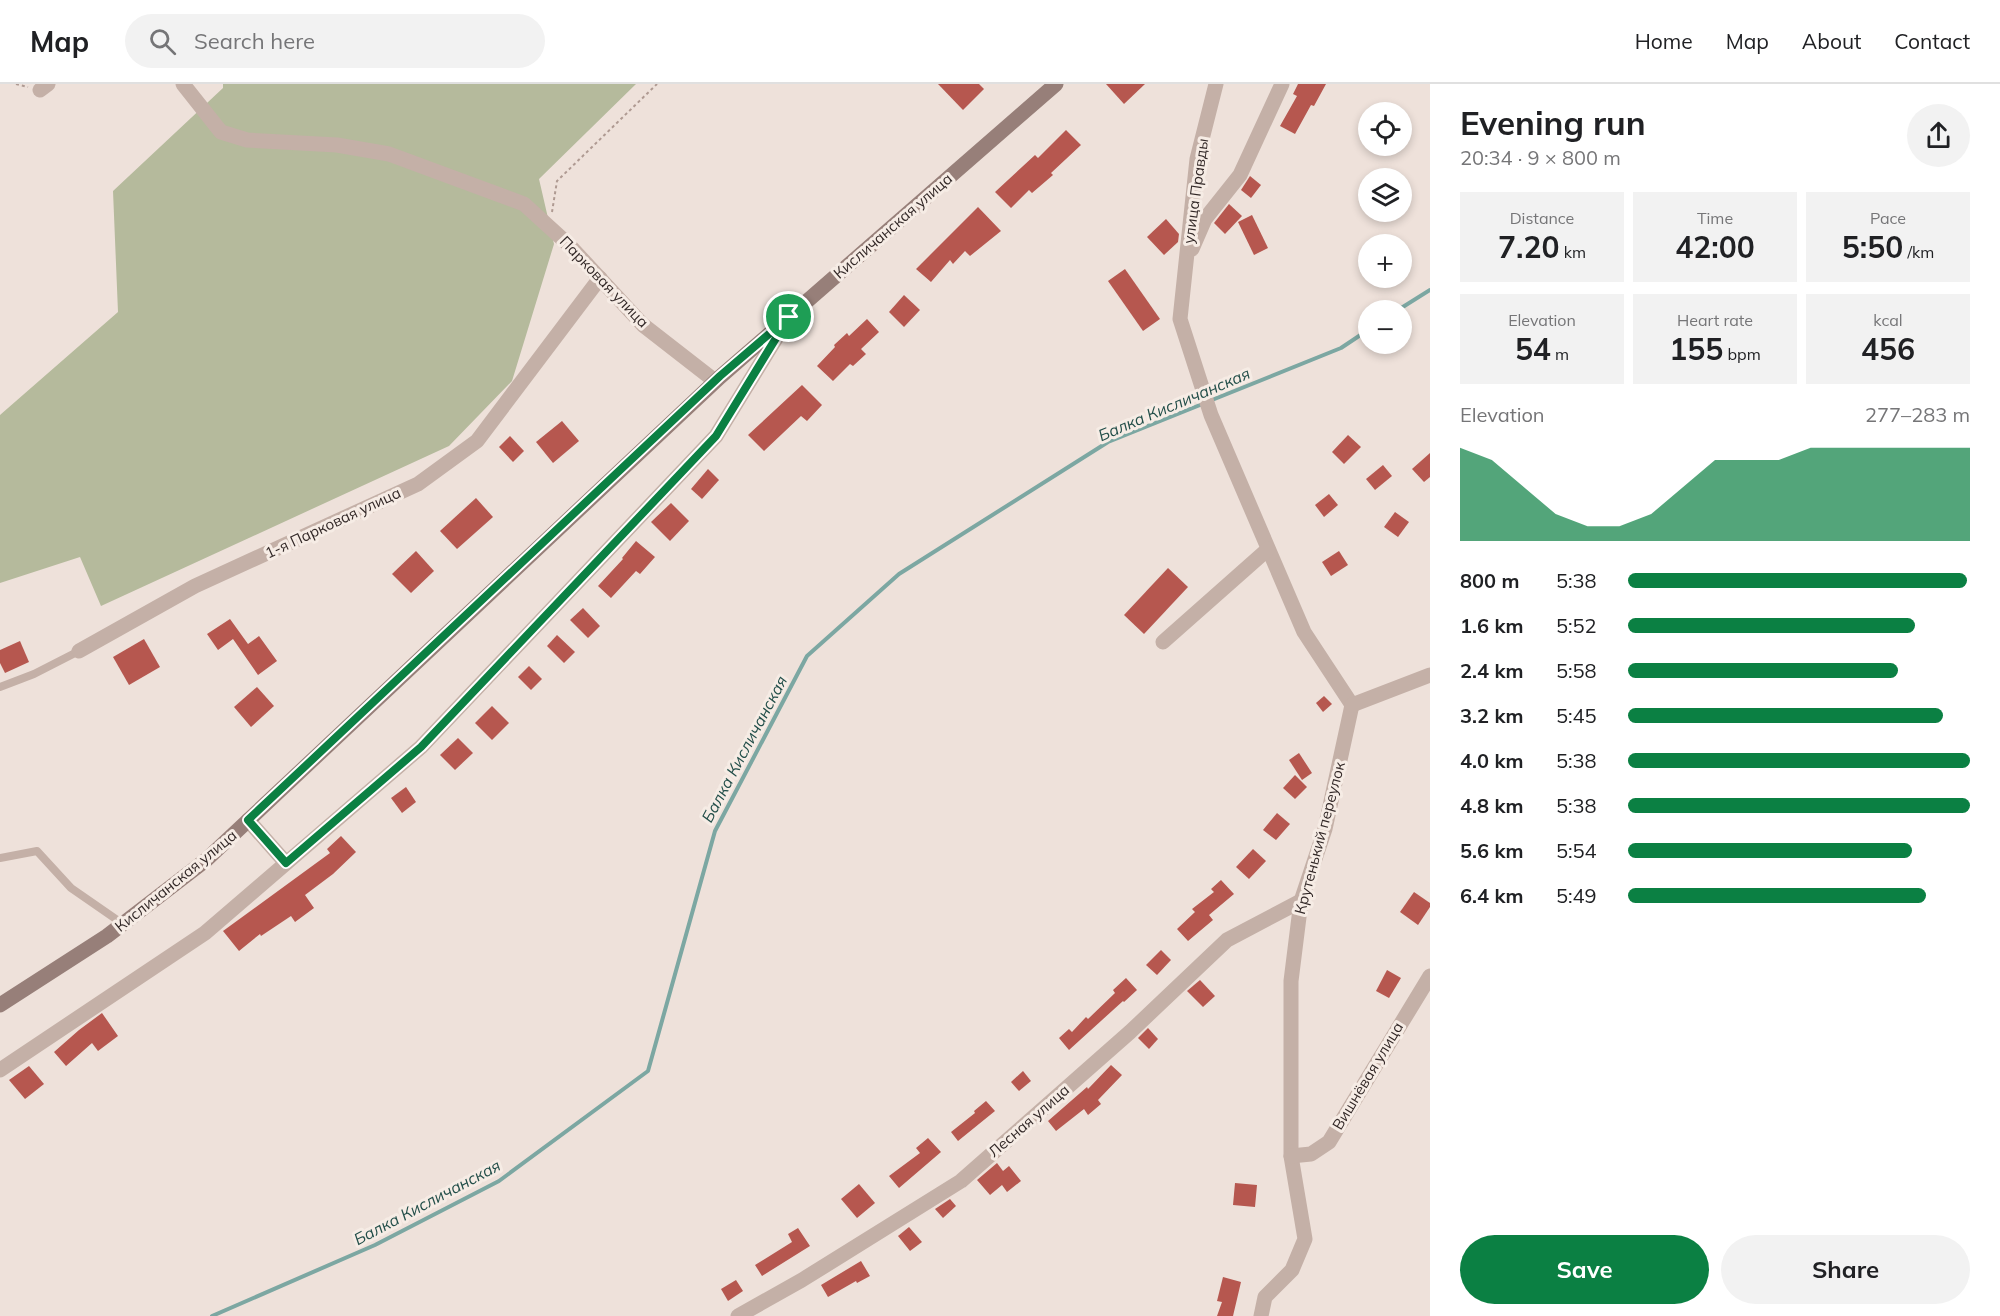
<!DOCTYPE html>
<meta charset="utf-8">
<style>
body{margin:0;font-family:Mulish,sans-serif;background:#f2f2f2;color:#202124;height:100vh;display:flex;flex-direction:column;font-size:22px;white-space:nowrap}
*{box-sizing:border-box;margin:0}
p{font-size:20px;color:#757577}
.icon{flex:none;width:33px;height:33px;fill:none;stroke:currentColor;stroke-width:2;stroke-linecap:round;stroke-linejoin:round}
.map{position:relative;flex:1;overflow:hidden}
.drawer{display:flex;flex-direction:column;background:#fff;width:570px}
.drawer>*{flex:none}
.tools{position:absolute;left:1358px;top:18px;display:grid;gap:12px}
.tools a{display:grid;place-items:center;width:54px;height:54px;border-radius:50%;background:#fff;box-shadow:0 3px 9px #0003;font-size:30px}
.pin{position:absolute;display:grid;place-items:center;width:51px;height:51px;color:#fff;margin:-26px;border:3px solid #fff;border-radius:50%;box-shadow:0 2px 6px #0007}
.round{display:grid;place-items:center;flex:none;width:63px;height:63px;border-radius:32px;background:#f2f2f2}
.overview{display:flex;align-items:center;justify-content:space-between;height:102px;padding:0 30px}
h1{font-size:33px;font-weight:700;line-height:45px}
.figures{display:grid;grid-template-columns:repeat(3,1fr);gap:9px;height:102px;padding:6px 30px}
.figures div{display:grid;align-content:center;border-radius:0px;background:#f2f2f2;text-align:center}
.figures b{font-size:30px;font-weight:700}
.figures small{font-size:16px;font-weight:400}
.figures p{font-size:16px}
.chart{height:168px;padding:12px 30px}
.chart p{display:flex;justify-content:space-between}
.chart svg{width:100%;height:108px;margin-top:6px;fill:#0b8043;opacity:.7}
.action{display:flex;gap:12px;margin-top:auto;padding:12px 30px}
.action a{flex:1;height:69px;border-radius:36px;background:#0b8043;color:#fff;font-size:24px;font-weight:700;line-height:69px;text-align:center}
.action a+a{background:#f2f2f2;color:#202124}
ul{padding:0 30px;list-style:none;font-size:20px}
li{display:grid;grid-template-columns:96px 72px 1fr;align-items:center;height:45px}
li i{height:15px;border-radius:8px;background:#0b8043}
header{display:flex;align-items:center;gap:36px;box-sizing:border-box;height:84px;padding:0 30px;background:#fff;border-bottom:2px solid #e0e0e0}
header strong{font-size:28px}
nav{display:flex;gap:33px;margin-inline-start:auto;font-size:21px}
.search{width:420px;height:54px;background:#f2f2f2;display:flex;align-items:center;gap:15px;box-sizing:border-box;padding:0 21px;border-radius:33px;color:#757577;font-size:22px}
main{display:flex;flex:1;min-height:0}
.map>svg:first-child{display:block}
</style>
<header>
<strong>Map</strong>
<div class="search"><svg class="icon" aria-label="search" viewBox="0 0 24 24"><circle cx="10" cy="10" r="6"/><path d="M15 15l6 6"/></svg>Search here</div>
<nav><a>Home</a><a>Map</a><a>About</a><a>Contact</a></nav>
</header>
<main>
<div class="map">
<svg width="1430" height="1232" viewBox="0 0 1430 1232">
<rect width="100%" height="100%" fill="#eee1da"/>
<path fill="#b5ba9c" d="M 223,0 L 636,0 L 539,95 L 554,160 L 512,297 L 449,362 L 101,522 L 80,473 L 0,499 L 0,331 L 118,228 L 113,107 L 223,4 Z"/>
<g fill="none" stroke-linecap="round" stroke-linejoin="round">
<g stroke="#7ca7a2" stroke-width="4">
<path d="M 1398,226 L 1430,206"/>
<path d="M 1212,316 L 1341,264 L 1368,246"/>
<path d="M 212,1232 L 375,1161 L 499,1097 L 648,987 L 715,747 L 807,572 L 899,490 L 1108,358 L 1205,319"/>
</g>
</g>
<g fill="#b6574f">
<path d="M 938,0 L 979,0 L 984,5 L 963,26 Z"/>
<path d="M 1106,0 L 1145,0 L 1124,20 Z"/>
<path d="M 1298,0 L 1326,0 L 1314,22 L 1311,21 L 1295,50 L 1280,42 L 1297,12 L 1293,10 Z"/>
<path d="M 1066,46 L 1081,61 L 1051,89 L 1053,91 L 1032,109 L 1029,106 L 1011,124 L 995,108 L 1035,71 L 1038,74 Z"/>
<path d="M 1250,92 L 1261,101 L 1251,114 L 1241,106 Z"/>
<path d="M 1229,120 L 1242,132 L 1225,150 L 1214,139 Z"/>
<path d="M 978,123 L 1001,147 L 970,172 L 965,167 L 953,180 L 950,176 L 931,198 L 916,185 Z"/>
<path d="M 1252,131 L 1268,164 L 1254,171 L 1238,138 Z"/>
<path d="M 1166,135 L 1179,150 L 1178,158 L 1164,171 L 1147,153 Z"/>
<path d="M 1125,185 L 1160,235 L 1143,247 L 1108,197 Z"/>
<path d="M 904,211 L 920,226 L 904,243 L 889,228 Z"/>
<path d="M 867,235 L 879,248 L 861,265 L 866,270 L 853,282 L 850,280 L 833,297 L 817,282 L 835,263 L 834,261 L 847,249 L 849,252 Z"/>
<path d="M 802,301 L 822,321 L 807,337 L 801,332 L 764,367 L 748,351 Z"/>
<path d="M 562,337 L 579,357 L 553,379 L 536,358 Z"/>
<path d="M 1348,351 L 1361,363 L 1344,380 L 1332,368 Z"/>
<path d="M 510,352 L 524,367 L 513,378 L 499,363 Z"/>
<path d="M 1430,369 L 1430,393 L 1424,398 L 1412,385 Z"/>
<path d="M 1383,381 L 1392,392 L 1375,406 L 1366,395 Z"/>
<path d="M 708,385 L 719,396 L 702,415 L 691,405 Z"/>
<path d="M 1329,410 L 1338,421 L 1324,433 L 1315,421 Z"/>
<path d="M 476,414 L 493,433 L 457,465 L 440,447 Z"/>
<path d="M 671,419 L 689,437 L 670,457 L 651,438 Z"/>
<path d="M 1395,428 L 1409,438 L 1398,453 L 1384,443 Z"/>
<path d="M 636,457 L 655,473 L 640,490 L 636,487 L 611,514 L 598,502 L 623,475 L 622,474 Z"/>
<path d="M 416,467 L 434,487 L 411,509 L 392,490 Z"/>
<path d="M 1339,467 L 1348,481 L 1331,492 L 1322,478 Z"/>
<path d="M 1168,484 L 1188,503 L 1144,550 L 1124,531 Z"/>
<path d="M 583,524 L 600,542 L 588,554 L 570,536 Z"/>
<path d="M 230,535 L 248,560 L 259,552 L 277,577 L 258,591 L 233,555 L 218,566 L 207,550 Z"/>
<path d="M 557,551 L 575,568 L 564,579 L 547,562 Z"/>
<path d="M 144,555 L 160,583 L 129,601 L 113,573 Z"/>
<path d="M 20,557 L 29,578 L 5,589 L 0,579 L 0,566 Z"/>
<path d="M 529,582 L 542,595 L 531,606 L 518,593 Z"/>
<path d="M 257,603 L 274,622 L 251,643 L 234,623 Z"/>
<path d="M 1324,612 L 1332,620 L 1323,628 L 1316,619 Z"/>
<path d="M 492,622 L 509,639 L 492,656 L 475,639 Z"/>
<path d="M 458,654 L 473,669 L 455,686 L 440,671 Z"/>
<path d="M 1299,669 L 1312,689 L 1302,696 L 1289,676 Z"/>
<path d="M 1295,691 L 1307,703 L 1295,715 L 1283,704 Z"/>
<path d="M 406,703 L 416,718 L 402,729 L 391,714 Z"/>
<path d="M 1277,729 L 1290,740 L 1276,756 L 1263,746 Z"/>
<path d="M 341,752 L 356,768 L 333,790 L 305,811 L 314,824 L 295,838 L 291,832 L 261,852 L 260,850 L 239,867 L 223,847 L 330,769 L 327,765 Z"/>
<path d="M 1253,765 L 1266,777 L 1249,795 L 1236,783 Z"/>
<path d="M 1221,796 L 1234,810 L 1209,831 L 1213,836 L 1188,857 L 1177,845 L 1195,828 L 1192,825 L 1214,808 L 1211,805 Z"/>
<path d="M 1414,808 L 1430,819 L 1430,823 L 1418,841 L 1400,828 Z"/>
<path d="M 1161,866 L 1171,876 L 1157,891 L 1146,881 Z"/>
<path d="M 1387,886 L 1401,894 L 1389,914 L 1376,907 Z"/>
<path d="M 1126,894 L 1137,906 L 1124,918 L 1123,917 L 1069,966 L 1059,954 L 1069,945 L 1072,948 L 1086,933 L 1088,935 L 1115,909 L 1113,906 Z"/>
<path d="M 1200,896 L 1215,912 L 1203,923 L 1187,907 Z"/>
<path d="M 102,929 L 118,952 L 98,967 L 92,959 L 66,982 L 54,968 L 79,946 Z"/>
<path d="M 1148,944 L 1158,955 L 1149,965 L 1138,954 Z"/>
<path d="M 1111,981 L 1122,991 L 1098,1016 L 1101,1020 L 1088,1031 L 1084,1025 L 1056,1047 L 1048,1037 L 1087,1003 L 1088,1005 Z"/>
<path d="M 29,982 L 44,1000 L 25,1015 L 9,996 Z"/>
<path d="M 1023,987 L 1031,997 L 1019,1007 L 1011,998 Z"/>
<path d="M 986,1017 L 995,1027 L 958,1057 L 951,1048 L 975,1029 L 974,1027 Z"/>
<path d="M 928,1054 L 941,1068 L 899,1104 L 889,1092 L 920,1069 L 916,1064 Z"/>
<path d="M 997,1079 L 1003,1087 L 1009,1082 L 1021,1097 L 1007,1108 L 1002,1101 L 990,1111 L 977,1096 Z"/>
<path d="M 1235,1099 L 1257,1101 L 1255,1123 L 1233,1121 Z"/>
<path d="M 859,1100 L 875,1119 L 857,1134 L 841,1115 Z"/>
<path d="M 950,1115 L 956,1122 L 943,1134 L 935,1125 Z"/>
<path d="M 909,1143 L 922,1158 L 910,1167 L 898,1152 Z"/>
<path d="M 798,1144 L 810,1162 L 762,1192 L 755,1181 L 792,1158 L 788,1150 Z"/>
<path d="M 861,1177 L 870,1192 L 857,1199 L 856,1197 L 828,1213 L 821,1201 Z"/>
<path d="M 1223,1193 L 1241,1198 L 1233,1232 L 1217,1232 L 1222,1218 L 1217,1217 Z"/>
<path d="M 736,1196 L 743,1207 L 728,1217 L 721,1205 Z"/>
</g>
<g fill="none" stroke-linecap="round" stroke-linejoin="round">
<g stroke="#af9a92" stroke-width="2" stroke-dasharray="3 3" stroke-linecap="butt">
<path d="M 16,0 L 28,3"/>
<path d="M 552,128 L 557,97 L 657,0"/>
</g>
<g stroke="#c4b0a7" stroke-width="8">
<path d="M 0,603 L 34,590 L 79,567"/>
<path d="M 0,774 L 37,767 L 71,804 L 123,840"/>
</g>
<g stroke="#c4b0a7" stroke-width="15">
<path d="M 183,0 L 221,48 L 247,56 L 337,61 L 389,70 L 524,120 L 569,161 L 643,241 L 715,297"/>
<path d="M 1216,0 L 1197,75 L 1180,235 L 1211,331 L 1304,548 L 1352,621 L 1325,745 L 1301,817 L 1291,897 L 1291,1072 L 1305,1155 L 1292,1186 L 1265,1213 L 1261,1232"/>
<path d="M 40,6 L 48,0"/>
<path d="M 1192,165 L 1205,135 L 1240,91 L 1282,0"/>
<path d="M 1163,558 L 1268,465"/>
<path d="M 79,567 L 195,502 L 418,400 L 477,357 L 600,194"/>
<path d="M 1352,621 L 1430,591"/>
<path d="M 248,736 L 286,779"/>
<path d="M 0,986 L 205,849 L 421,663 L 716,352 L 786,238"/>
<path d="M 1291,1072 L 1311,1070 L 1329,1058 L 1430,892"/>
<path d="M 738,1232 L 802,1196 L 961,1097 L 1130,948 L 1227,856 L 1301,817"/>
</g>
<path stroke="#977f79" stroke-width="15" d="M 0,921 L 107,852 L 206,776 L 720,293 L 1056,0"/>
</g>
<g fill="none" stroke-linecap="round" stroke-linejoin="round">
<defs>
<path id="route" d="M 789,233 L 716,352 L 421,663 L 286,779 L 248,736 L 720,292 Z"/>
</defs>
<use href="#route" stroke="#fff" stroke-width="12"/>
<use href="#route" stroke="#0b8043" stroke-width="8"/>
</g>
<g text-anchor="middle" stroke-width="6" stroke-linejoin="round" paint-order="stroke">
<g font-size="15" fill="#322827" stroke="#f6ece5">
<text transform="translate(1196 107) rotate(-82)" y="5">улица Правды</text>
<text transform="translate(893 142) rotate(-41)" y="5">Кисличанская улица</text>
<text transform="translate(604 198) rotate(46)" y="5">Парковая улица</text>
<text transform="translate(333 439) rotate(-25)" y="5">1-я Парковая улица</text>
<text transform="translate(1320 754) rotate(-75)" y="5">Крутенький переулок</text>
<text transform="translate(176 797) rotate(-39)" y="5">Кисличанская улица</text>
<text transform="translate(1368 992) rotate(-59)" y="5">Вишнёвая улица</text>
<text transform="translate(1029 1037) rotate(-41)" y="5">Лесная улица</text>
</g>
<g font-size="16" font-style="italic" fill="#224e49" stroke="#f6ece5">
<text transform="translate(1174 320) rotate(-23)" y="6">Балка Кисличанская</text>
<text transform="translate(744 665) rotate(-62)" y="6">Балка Кисличанская</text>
<text transform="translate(427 1118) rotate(-28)" y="6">Балка Кисличанская</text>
</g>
</g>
</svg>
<div class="tools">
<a><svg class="icon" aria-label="locate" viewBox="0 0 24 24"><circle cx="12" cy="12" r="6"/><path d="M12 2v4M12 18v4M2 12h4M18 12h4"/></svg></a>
<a><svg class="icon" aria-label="layers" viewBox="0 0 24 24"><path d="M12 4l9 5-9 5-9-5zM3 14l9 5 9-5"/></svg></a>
<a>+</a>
<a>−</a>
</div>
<div class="pin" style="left:789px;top:233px;background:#1e9e55"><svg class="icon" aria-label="arrive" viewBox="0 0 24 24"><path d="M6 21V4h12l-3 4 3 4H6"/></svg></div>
</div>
<section class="drawer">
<div class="overview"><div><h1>Evening run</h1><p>20:34 · 9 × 800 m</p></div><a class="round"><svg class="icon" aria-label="share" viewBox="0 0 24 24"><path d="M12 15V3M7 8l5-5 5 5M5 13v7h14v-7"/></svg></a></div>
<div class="figures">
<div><p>Distance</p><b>7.20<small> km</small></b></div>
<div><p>Time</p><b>42:00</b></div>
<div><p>Pace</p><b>5:50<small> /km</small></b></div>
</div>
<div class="figures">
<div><p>Elevation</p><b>54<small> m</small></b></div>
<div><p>Heart rate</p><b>155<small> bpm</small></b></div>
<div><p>kcal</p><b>456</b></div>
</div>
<div class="chart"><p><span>Elevation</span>277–283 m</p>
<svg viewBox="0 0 160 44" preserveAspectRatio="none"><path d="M0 44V6L10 11L20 22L30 33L40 38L50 38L60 33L70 22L80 11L90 11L100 11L110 6L120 6L130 6L140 6L150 6L160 6V44z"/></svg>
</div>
<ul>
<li><b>800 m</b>5:38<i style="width:99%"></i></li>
<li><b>1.6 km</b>5:52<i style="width:84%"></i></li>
<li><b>2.4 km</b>5:58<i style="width:79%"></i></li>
<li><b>3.2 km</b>5:45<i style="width:92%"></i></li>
<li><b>4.0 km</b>5:38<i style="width:100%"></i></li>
<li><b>4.8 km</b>5:38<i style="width:100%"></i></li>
<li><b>5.6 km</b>5:54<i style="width:83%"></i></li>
<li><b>6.4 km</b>5:49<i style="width:87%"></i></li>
</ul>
<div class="action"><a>Save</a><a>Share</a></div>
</section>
</main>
